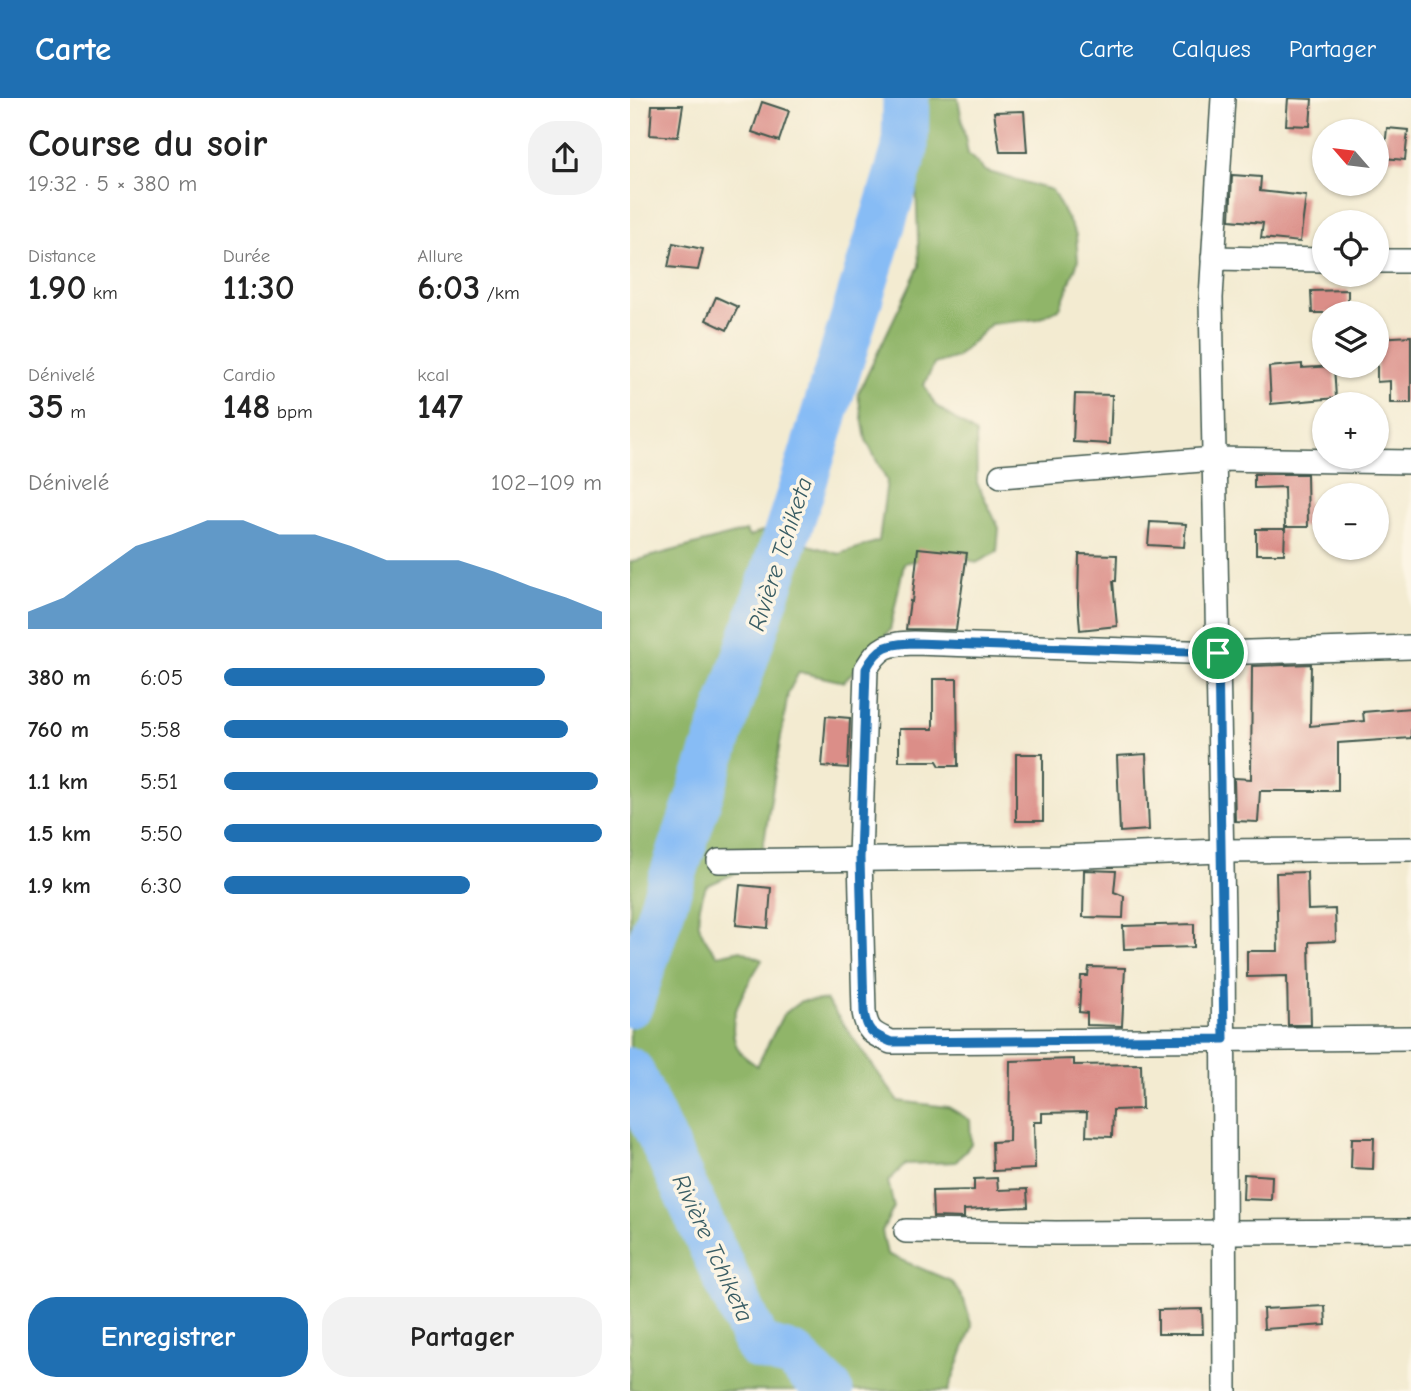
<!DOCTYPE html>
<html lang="fr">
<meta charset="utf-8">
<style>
body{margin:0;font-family:"Comic Neue",sans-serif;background:#f2f2f2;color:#222;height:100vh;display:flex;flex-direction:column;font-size:26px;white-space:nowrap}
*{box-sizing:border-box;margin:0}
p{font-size:23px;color:#767676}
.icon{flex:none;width:38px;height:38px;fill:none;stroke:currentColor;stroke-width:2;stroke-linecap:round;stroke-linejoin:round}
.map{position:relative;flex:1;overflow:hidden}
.panel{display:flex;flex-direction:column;background:#fff;width:630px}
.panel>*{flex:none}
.needle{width:46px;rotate:298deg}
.fabs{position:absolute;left:682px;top:21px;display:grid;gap:14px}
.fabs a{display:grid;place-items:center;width:77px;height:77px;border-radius:50%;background:#fff;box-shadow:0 2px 5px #0004;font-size:35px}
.pin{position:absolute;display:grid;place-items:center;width:60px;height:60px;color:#fff;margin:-30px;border:4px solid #fff;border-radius:50%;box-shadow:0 2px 7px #0007}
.round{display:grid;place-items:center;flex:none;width:74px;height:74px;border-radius:28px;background:#f2f2f2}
.head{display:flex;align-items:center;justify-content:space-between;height:119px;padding:0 28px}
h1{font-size:38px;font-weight:600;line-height:52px}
.figures{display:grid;grid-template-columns:repeat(3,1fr);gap:10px;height:119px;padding:7px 28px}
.figures div{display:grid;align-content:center}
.figures b{font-size:35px;font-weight:600}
.figures small{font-size:19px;font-weight:400}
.figures p{font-size:19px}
.chart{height:196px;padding:14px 28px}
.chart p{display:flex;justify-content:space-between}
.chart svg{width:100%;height:126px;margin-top:7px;fill:#1f6fb2;opacity:.7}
.primary-button{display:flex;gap:14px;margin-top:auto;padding:14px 28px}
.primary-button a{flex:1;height:80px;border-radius:28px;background:#1f6fb2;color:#fff;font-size:28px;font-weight:600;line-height:80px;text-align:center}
.primary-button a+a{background:#f2f2f2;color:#222}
ul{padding:0 28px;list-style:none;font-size:23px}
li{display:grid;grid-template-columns:112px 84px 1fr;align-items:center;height:52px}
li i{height:18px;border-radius:9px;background:#1f6fb2}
header{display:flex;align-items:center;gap:42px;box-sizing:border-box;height:98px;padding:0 35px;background:#1f6fb2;color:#fff}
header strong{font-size:33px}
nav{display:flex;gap:38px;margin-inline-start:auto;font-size:24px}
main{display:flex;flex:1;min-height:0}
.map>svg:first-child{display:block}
</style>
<header>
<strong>Carte</strong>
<nav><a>Carte</a><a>Calques</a><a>Partager</a></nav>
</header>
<main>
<section class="panel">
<div class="head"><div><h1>Course du soir</h1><p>19:32 · 5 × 380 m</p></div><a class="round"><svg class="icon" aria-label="share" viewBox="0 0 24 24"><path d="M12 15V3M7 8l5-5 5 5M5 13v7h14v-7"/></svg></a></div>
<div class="figures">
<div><p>Distance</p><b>1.90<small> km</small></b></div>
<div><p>Durée</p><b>11:30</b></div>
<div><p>Allure</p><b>6:03<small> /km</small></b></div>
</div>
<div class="figures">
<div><p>Dénivelé</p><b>35<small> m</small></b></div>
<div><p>Cardio</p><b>148<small> bpm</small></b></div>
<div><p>kcal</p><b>147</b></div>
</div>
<div class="chart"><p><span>Dénivelé</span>102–109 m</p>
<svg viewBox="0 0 160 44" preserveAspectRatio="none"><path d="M0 44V38L10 33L20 24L30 15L40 11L50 6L60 6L70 11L80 11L90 15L100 20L110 20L120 20L130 24L140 29L150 33L160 38V44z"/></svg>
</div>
<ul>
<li><b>380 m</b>6:05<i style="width:85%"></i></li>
<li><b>760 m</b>5:58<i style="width:91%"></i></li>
<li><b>1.1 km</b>5:51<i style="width:99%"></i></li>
<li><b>1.5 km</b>5:50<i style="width:100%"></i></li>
<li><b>1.9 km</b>6:30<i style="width:65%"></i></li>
</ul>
<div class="primary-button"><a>Enregistrer</a><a>Partager</a></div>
</section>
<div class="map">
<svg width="781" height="1293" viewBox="0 0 781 1293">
<rect width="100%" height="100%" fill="#fcf5e5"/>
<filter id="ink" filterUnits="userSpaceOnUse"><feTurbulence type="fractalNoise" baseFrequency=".0143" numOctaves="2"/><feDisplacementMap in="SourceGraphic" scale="14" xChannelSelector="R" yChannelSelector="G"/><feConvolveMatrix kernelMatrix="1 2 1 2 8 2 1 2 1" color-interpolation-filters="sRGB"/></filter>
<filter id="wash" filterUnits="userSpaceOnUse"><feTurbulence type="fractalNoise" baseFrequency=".00686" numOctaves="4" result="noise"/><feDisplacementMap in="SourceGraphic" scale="28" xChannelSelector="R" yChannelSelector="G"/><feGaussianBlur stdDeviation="1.57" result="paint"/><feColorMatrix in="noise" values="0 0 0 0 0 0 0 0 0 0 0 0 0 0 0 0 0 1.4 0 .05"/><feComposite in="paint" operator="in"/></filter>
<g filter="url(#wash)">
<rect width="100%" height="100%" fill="#f3ebd1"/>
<path fill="#90b569" stroke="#58794e" stroke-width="2" d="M 283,0 L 328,0 L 338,56 L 355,73 L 422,92 L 446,137 L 448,163 L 430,210 L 408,221 L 361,226 L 327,259 L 304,266 L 294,287 L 305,307 L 346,336 L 347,385 L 369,430 L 367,454 L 346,465 L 323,455 L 274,465 L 260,532 L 214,584 L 169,574 L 158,595 L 133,750 L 120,769 L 76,788 C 65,821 64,829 87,857 L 111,852 L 132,862 C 118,886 90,925 110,954 C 114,959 122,964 127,968 L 153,917 L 171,903 L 196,902 L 268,1003 L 318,1009 L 340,1022 L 341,1046 L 326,1064 L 276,1066 L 258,1083 L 264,1109 L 252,1133 L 257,1156 L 321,1183 L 334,1202 L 342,1229 L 318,1293 L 7,1293 L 0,1291 L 0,464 L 116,433 L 119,439 L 132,433 L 209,456 L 249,443 L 257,383 L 236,342 L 228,296 L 289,168 Z"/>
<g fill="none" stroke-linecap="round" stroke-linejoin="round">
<g stroke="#87bcf5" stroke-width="47">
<path d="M 0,906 L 171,393 L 275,51 L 276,0"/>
<path d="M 0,973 L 128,1248 L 163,1258 L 200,1293"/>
</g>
</g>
<g id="blocks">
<g fill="#db8e88">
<path d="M 658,0 L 682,1 L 680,28 L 656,27 Z"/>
<path d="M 132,4 L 159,13 L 149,43 L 122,34 Z"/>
<path d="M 22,7 L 53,7 L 48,39 L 20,37 Z"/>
<path d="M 394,13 L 397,54 L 370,54 L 364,14 Z"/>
<path d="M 757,30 L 778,32 L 775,62 L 754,60 Z"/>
<path d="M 602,77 L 631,79 L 630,93 L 676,98 L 670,144 L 631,140 L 633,125 L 600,122 Z"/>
<path d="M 43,145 L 73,151 L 68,172 L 38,169 Z"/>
<path d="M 718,192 L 718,215 L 682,215 L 681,193 Z"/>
<path d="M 86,199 L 108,209 L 97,232 L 76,222 Z"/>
<path d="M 781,238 L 781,305 L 760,305 L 760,283 L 747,284 L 747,240 Z"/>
<path d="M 672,266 L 672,270 L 704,268 L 706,300 L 641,306 L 639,269 Z"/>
<path d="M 445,296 L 482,297 L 480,346 L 443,344 Z"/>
<path d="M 624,376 L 677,376 L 678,429 L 655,429 L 654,389 L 624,390 Z"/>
<path d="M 520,424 L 556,426 L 554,449 L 518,447 Z"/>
<path d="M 626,431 L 655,431 L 654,456 L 626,456 Z"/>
<path d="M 288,450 L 337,455 L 326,532 L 276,531 L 280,503 L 282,504 Z"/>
<path d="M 449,456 L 487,457 L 486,483 L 483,483 L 487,528 L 450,532 L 448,506 Z"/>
<path d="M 681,566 L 680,628 L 734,623 L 733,614 L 781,610 L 781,640 L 708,645 L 708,693 L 630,693 L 628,724 L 605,723 L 604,680 L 621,681 L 622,568 Z"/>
<path d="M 303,581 L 327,581 L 328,668 L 310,668 L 307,663 L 269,663 L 269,631 L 303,631 Z"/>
<path d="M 196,618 L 220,620 L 218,670 L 192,668 Z"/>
<rect x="386" y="656" width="27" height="67"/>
<path d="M 516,656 L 519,732 L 490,734 L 487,658 Z"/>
<path d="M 454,772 L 486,773 L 484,794 L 494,798 L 493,820 L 453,819 Z"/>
<path d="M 677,774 L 678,812 L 705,811 L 706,843 L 679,844 L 681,927 L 658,927 L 657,878 L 617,879 L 617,853 L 648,853 L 646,775 Z"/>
<path d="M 110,787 L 141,790 L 138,830 L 106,827 Z"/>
<path d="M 564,826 L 564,849 L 494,851 L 493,828 Z"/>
<path d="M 459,869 L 495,870 L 492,928 L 457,927 L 457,915 L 449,914 L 451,878 L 458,878 Z"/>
<path d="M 444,961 L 444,967 L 511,966 L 512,1011 L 483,1012 L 482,1039 L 456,1038 L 457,1014 L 412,1015 L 412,1024 L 404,1024 L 405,1071 L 363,1073 L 362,1044 L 379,1043 L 380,963 Z"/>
<path d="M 722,1040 L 744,1040 L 743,1071 L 721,1070 Z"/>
<path d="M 614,1076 L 642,1078 L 641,1102 L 613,1101 Z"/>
<path d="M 367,1080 L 368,1092 L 397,1091 L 398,1109 L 334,1112 L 334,1120 L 303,1119 L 302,1093 L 344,1092 L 344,1081 Z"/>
<path d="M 695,1208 L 696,1227 L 634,1231 L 633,1211 Z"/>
<path d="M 572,1211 L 573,1236 L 528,1236 L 528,1212 Z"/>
</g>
</g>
</g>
<g filter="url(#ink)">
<use href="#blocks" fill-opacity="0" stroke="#3f574c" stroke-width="2"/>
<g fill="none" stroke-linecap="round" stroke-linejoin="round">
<defs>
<g id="street">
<path d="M 593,0 L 581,200 L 593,819 L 595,1293"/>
<path d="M 583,160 L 695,162"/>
<path d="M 747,163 L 781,163"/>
<path d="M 371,378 L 584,361 L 781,364"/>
<path d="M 781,549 L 588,555 L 284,545 C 258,546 250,547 236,571 L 230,760 L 234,914 C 237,934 243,936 261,944 L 781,940"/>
<path d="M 89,763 L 428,759 L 592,753 L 781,751"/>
<path d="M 276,1133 L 426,1135 L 781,1133"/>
</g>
</defs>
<use href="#street" stroke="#3f574c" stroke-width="26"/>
<use href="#street" stroke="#fff" stroke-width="23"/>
</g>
</g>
<g fill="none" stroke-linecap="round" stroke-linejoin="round" filter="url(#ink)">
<defs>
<path id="route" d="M 284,545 L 588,555 L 594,941 L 261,944 C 243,936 237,934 234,914 L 230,760 L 236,571 C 249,547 258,546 284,545 Z"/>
</defs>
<use href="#route" stroke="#fff" stroke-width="14"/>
<use href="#route" stroke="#1f6fb2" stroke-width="9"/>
</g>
<g text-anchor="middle" stroke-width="7" stroke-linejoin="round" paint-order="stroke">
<g font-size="24" font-style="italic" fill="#395d64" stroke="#fcf5e5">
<text transform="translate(150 456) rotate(-72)" y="8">Rivière Tchiketa</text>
<text transform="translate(83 1150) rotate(65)" y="8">Rivière Tchiketa</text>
</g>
</g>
</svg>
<div class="fabs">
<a><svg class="needle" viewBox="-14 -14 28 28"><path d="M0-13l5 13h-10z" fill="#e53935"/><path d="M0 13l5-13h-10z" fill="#767676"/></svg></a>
<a><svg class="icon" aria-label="locate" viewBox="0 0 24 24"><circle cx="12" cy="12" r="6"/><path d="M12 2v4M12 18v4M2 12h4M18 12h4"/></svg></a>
<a><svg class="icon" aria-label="layers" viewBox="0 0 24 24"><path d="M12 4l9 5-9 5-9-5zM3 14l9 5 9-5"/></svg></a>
<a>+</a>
<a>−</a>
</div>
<div class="pin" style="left:588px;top:555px;background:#1e9e55"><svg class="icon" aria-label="arrive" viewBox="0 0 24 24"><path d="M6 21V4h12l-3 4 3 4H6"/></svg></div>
</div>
</main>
